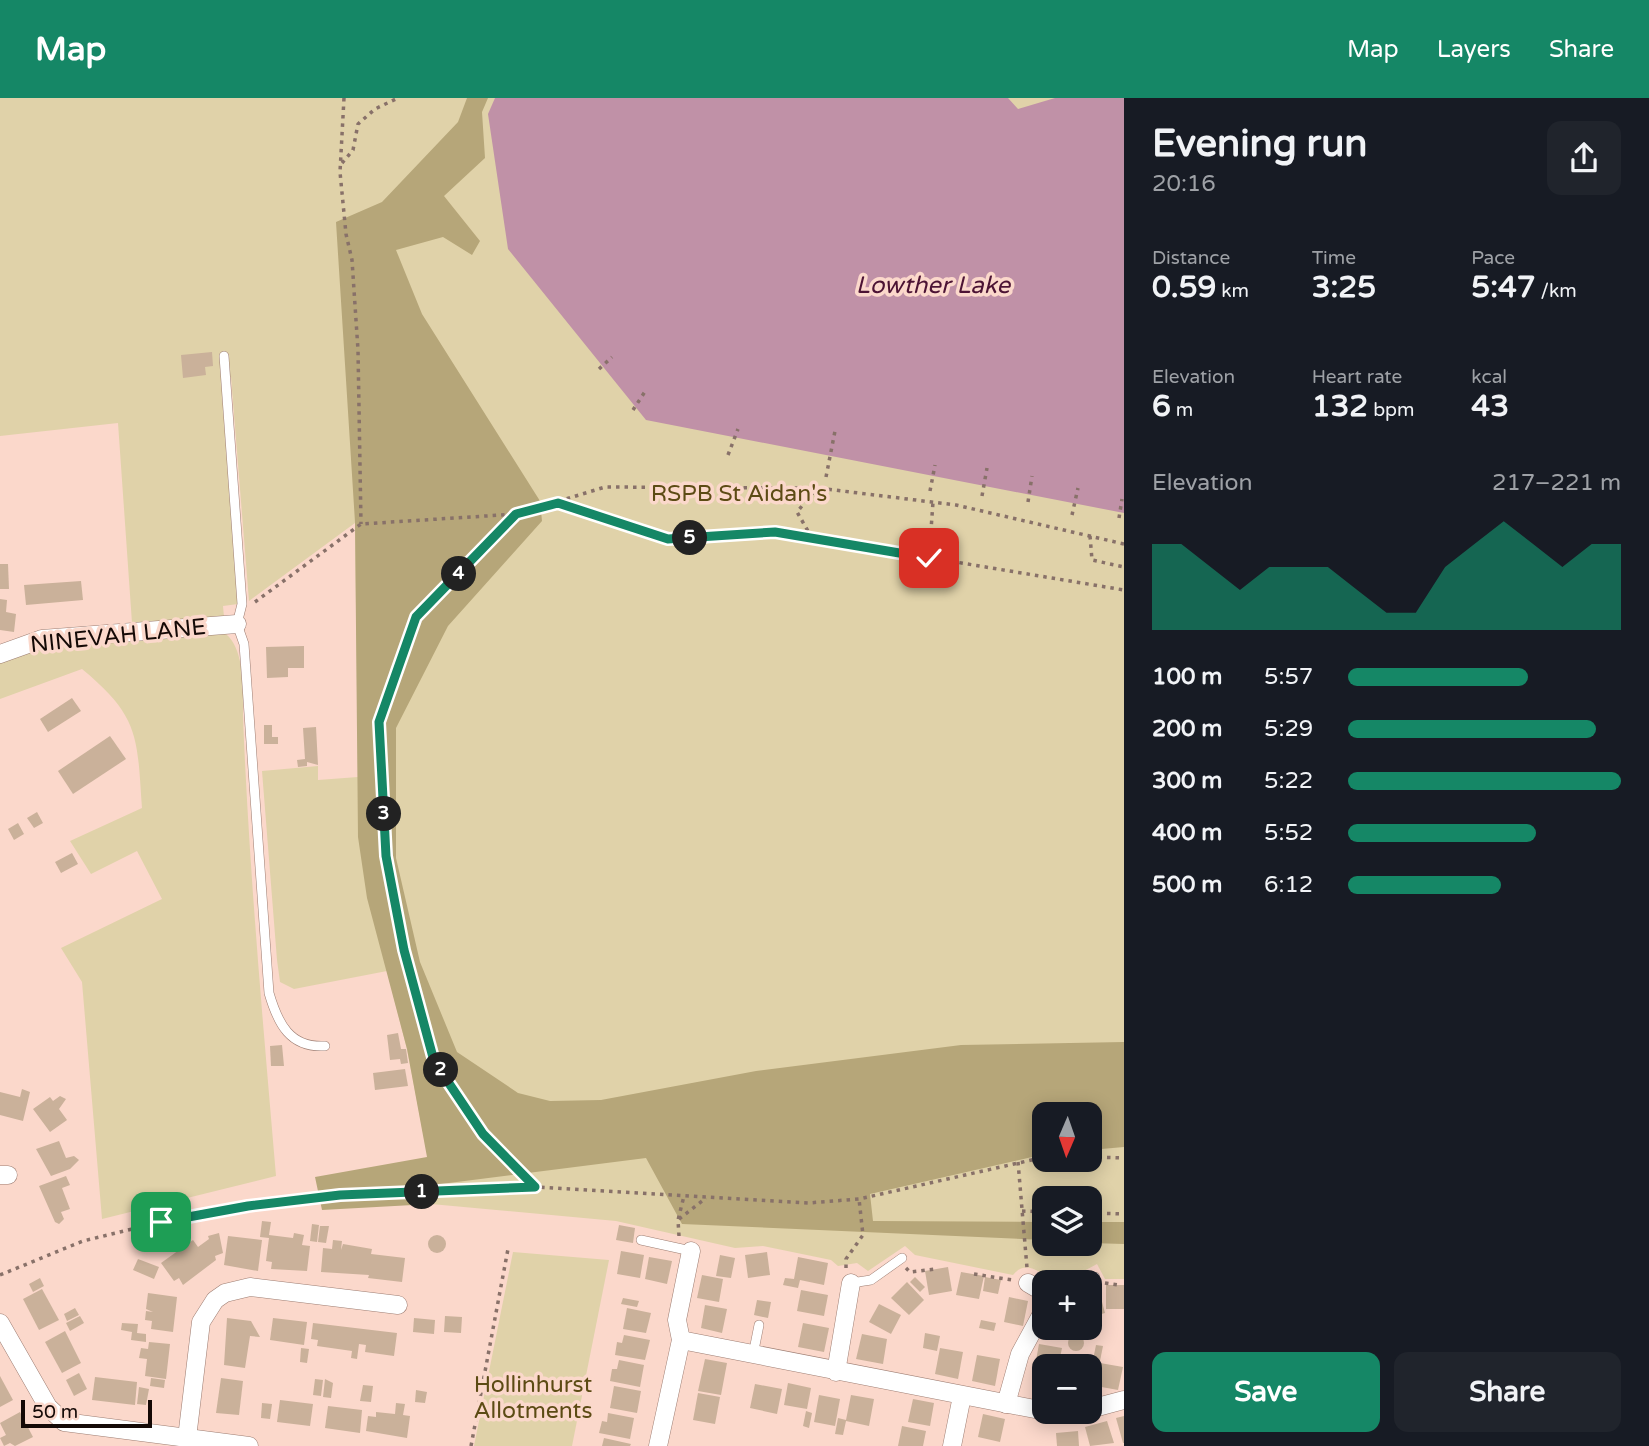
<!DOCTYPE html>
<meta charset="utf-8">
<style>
body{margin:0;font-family:"Varela Round",sans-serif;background:#20242c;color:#f1f3f6;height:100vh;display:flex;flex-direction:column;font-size:26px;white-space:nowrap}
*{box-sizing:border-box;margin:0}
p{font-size:23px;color:#9ea1a6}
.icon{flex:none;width:38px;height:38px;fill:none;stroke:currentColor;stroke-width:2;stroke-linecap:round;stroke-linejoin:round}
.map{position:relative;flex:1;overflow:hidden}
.details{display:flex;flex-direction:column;background:#171b24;width:525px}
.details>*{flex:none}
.needle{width:46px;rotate:182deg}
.buttons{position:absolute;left:1032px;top:1004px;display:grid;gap:14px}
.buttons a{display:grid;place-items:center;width:70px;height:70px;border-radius:14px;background:#171b24;box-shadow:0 4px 18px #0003;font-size:35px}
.scale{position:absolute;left:21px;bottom:18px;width:131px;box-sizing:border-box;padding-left:7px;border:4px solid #140906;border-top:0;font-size:19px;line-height:24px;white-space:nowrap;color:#140906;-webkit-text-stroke:5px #fbd8cb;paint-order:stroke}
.pin{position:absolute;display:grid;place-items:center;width:60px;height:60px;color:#fff;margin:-30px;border-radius:14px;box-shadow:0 4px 10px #0006}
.km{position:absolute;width:35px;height:35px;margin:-18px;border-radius:50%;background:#222;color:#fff;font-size:19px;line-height:35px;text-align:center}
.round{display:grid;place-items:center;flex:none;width:74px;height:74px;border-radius:14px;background:#20242c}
.head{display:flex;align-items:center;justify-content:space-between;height:119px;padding:0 28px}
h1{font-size:38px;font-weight:700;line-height:52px}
.figures{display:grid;grid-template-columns:repeat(3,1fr);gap:10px;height:119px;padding:7px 28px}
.figures div{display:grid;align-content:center}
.figures b{font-size:30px;font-weight:700}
.figures small{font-size:19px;font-weight:400}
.figures p{font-size:19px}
.chart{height:196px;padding:14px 28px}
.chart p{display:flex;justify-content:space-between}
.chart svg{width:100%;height:126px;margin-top:7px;fill:#158766;opacity:.7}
.action{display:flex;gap:14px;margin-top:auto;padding:14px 28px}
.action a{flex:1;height:80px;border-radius:14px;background:#158766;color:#fff;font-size:28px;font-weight:700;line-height:80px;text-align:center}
.action a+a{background:#20242c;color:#f1f3f6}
ul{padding:0 28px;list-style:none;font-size:23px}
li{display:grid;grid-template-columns:112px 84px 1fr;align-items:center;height:52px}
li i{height:18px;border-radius:9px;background:#158766}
header{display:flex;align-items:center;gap:42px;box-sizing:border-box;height:98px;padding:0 35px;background:#158766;color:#fff}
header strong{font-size:33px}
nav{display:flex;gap:38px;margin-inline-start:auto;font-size:24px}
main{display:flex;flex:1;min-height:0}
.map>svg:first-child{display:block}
</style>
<header>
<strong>Map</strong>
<nav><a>Map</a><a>Layers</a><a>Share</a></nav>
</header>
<main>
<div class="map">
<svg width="1124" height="1348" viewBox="0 0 1124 1348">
<rect width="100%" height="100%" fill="#fbd8cb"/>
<g fill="#e0d2a9" fill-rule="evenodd">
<path d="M 0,0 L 1124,0 L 1124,1181 L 1105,1181 L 1097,1166 C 1087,1171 1076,1178 1065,1181 C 1045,1186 1030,1156 1013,1177 L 915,1157 L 905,1148 L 868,1173 L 857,1165 L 838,1168 L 831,1162 L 763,1148 L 735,1150 L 616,1123 L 431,1106 L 433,1087 L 407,951 L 387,873 L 294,891 L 280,884 L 277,862 L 262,673 L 318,668 L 318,682 L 358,679 L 355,425 L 249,503 L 231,279 L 221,280 L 238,506 L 223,508 L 224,519 L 132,525 L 118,325 L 0,338 ZM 1045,1017 L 1090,1017 L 1090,1062 L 1045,1062 ZM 1045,1101 L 1090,1101 L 1090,1146 L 1045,1146 Z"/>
<path d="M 223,534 C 246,548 243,595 243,619 C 249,772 263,925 276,1078 L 102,1121 L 82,884 L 61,850 L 162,801 L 137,753 L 91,776 L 70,743 L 142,710 C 137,639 140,619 82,571 L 0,601 L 0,562 L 25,550 Z"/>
<path d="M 513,1154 L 609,1162 L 572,1348 L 474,1348 Z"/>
</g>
<g fill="#b6a679">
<path d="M 467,0 L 488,0 L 482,14 L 485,60 L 444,98 L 480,143 L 472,157 L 443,139 L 396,152 L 422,216 L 540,403 L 542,423 L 448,528 L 396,630 L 396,760 L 420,864 L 457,954 L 518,995 L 550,1003 L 601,1002 L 756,973 L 961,947 L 1124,944 L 1124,1049 L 1090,1052 L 1090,1017 L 1045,1017 L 1045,1056 L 870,1096 L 873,1123 L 1045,1124 L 1045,1142 L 682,1126 L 646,1060 L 433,1087 L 431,1106 L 322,1112 L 315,1079 L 427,1059 L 407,951 L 367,800 L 358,739 L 355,424 L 336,124 L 382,104 L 458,24 Z"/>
<path d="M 1090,1124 L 1124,1124 L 1124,1146 L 1090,1145 Z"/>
</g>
<path fill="#c091a7" d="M 495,0 L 1008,0 L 1018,11 L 1055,0 L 1124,0 L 1124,415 L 646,322 L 508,151 L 488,16 Z"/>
<g fill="#cab19a">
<path d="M 212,254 L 213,268 L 205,269 L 206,277 L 183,280 L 181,257 Z"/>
<path d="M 0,466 L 8,466 L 9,491 L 0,491 Z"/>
<path d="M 81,483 L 83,502 L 26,507 L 24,487 Z"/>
<path d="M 0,501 L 7,502 L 6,514 L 16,516 L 14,534 L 0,532 Z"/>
<path d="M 304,548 L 304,570 L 288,570 L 288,579 L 267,580 L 266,549 Z"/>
<path d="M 72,600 L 81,613 L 48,634 L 40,621 Z"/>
<path d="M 264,627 L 272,627 L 272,639 L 278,639 L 278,646 L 264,646 Z"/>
<path d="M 316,629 L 318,667 L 307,664 L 307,668 L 298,669 L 297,662 L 305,661 L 303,630 Z"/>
<path d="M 110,638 L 126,661 L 73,696 L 58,673 Z"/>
<path d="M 37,714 L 43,725 L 34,730 L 27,720 Z"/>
<path d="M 18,725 L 24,736 L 14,742 L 8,731 Z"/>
<path d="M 72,755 L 78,766 L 61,775 L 55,764 Z"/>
<path d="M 398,935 L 401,951 L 406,951 L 408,965 L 401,966 L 400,961 L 390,962 L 387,937 Z"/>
<path d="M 282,947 L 284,968 L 271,968 L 270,948 Z"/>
<path d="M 405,971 L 408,988 L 375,992 L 373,975 Z"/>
<path d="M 22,991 L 30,994 L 23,1023 L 0,1017 L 0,994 L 20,999 Z"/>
<path d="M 60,998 L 66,1001 L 59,1011 L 67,1022 L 50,1034 L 33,1011 L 50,999 L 53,1003 Z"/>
<path d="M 59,1043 L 66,1060 L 74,1058 L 79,1062 L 70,1071 L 51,1078 L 36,1051 Z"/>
<path d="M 66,1078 L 70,1087 L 62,1090 L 70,1111 L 61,1114 L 64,1121 L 59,1126 L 55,1124 L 39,1088 Z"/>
<path d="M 262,1123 L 271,1124 L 269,1137 L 293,1140 L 294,1135 L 304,1137 L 302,1147 L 310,1148 L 307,1173 L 271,1171 L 272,1164 L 266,1163 L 269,1140 L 260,1139 Z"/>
<path d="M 312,1126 L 319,1127 L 317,1144 L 310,1143 Z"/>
<path d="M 619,1127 L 635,1130 L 633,1145 L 616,1142 Z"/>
<path d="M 320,1128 L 329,1128 L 326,1145 L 318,1144 Z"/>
<path d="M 219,1135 L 223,1155 L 215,1158 L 216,1162 L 183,1187 L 179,1180 L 174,1183 L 161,1165 L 193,1142 L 198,1149 L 209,1141 L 208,1138 Z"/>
<circle cx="437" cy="1146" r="9"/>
<path d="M 228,1138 L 262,1142 L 258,1173 L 224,1167 Z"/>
<path d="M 333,1142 L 342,1143 L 341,1152 L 343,1146 L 372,1151 L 371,1156 L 405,1160 L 402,1184 L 368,1180 L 369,1177 L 321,1174 L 323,1150 L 332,1151 Z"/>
<path d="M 621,1153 L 644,1157 L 640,1180 L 617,1176 Z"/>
<path d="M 767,1154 L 770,1177 L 748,1180 L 745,1157 Z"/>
<path d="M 720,1157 L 735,1160 L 731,1180 L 716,1178 Z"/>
<path d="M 649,1159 L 672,1163 L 667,1186 L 645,1181 Z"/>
<path d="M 798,1159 L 828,1165 L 824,1187 L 800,1182 L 798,1190 L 783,1187 L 785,1180 L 794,1181 Z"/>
<path d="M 138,1161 L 159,1169 L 154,1181 L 133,1172 Z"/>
<path d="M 948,1169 L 952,1193 L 929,1197 L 925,1173 Z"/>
<path d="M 961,1174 L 984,1178 L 979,1201 L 956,1197 Z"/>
<path d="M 702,1177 L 723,1181 L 719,1204 L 697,1200 Z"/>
<path d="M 915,1179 L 925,1189 L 920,1194 L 910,1184 Z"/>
<path d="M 985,1179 L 1001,1182 L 998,1196 L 983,1193 Z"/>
<path d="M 40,1180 L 44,1188 L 33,1194 L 29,1186 Z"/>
<path d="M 907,1184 L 924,1202 L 909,1217 L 891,1200 Z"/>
<rect x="1106" y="1187" width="18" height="24"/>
<path d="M 42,1191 L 59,1222 L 39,1232 L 23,1201 Z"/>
<path d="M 801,1192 L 828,1197 L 824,1218 L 797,1213 Z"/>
<path d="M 148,1195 L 177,1199 L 173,1234 L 151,1231 L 152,1223 L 145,1222 L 146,1213 L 153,1214 L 146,1211 Z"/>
<path d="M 1009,1199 L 1028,1203 L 1023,1228 L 1004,1224 Z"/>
<path d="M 623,1200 L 639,1203 L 637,1209 L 621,1206 Z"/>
<path d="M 1101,1200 L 1105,1215 L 1098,1217 L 1093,1203 Z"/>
<path d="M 757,1202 L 771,1204 L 768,1220 L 754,1217 Z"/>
<path d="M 879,1206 L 901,1217 L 891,1236 L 869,1224 Z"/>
<path d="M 705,1207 L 727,1211 L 722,1235 L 701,1230 Z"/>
<path d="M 75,1210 L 79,1217 L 67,1223 L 64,1216 Z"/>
<path d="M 627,1210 L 651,1215 L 646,1235 L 623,1231 Z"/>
<path d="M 80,1218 L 84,1225 L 70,1233 L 66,1225 Z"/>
<path d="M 445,1218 L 462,1219 L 461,1235 L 444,1234 Z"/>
<path d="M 227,1220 L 251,1223 L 260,1239 L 250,1238 L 245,1270 L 224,1267 Z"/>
<path d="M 273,1220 L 307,1224 L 304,1247 L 270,1242 Z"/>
<path d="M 414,1220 L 435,1222 L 434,1236 L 413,1234 Z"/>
<path d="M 981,1222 L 996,1225 L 994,1233 L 979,1230 Z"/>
<path d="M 122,1225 L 138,1226 L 137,1235 L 146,1236 L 146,1244 L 131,1242 L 132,1234 L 121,1232 Z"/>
<path d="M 313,1225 L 397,1235 L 394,1258 L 365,1254 L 366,1247 L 359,1246 L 357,1261 L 351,1260 L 352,1253 L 317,1248 L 318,1242 L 311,1241 Z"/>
<path d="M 803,1225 L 829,1230 L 824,1254 L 798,1249 Z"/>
<path d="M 65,1233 L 81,1265 L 62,1275 L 45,1244 Z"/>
<path d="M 925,1235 L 940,1238 L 937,1253 L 923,1250 Z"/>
<path d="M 862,1236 L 887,1241 L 883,1266 L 856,1261 Z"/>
<circle cx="1076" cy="1245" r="8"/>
<path d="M 624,1237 L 650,1242 L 645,1262 L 615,1257 L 617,1244 L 622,1245 Z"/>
<path d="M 149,1244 L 170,1246 L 166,1281 L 145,1278 L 147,1261 L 139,1260 L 141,1250 L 148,1251 Z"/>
<path d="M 1039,1246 L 1062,1250 L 1058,1269 L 1035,1268 Z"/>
<path d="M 1096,1247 L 1103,1248 L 1100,1263 L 1093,1262 Z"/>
<path d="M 301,1250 L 309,1251 L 307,1265 L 300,1264 Z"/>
<path d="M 940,1250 L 963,1254 L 958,1281 L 935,1276 Z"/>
<path d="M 977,1257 L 1000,1261 L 995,1288 L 972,1283 Z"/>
<path d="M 705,1261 L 727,1265 L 721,1297 L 698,1293 Z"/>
<path d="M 619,1262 L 644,1267 L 640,1289 L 610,1283 L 612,1271 L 617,1271 Z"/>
<path d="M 1100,1265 L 1123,1269 L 1118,1292 L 1096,1288 Z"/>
<path d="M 1039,1274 L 1045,1275 L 1045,1297 L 1035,1295 Z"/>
<path d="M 79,1275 L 87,1291 L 74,1298 L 66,1282 Z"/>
<path d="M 0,1278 L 13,1302 L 0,1309 Z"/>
<path d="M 95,1279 L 137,1284 L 135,1307 L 92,1302 Z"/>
<path d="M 151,1280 L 165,1282 L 164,1290 L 150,1288 Z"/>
<path d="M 221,1280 L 243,1283 L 239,1317 L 216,1315 Z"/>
<path d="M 315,1281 L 323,1282 L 321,1298 L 313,1297 Z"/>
<path d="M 325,1281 L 333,1285 L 331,1300 L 323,1299 Z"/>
<path d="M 788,1285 L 811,1290 L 807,1311 L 784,1307 Z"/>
<path d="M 755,1286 L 782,1291 L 777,1316 L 750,1310 Z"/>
<path d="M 363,1287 L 373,1288 L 371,1304 L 360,1303 Z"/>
<path d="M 614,1288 L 641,1293 L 637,1315 L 610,1310 Z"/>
<path d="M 139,1289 L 149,1291 L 146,1307 L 137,1306 Z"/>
<path d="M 416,1292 L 427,1294 L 425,1305 L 415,1304 Z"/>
<path d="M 698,1295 L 720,1299 L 715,1326 L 693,1322 Z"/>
<path d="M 819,1297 L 840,1301 L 835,1328 L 814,1324 Z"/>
<path d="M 851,1297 L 874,1301 L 869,1328 L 846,1323 L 843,1337 L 835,1336 L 838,1320 L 846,1322 Z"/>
<path d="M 913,1301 L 934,1305 L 930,1328 L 908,1324 Z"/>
<path d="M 280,1302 L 313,1306 L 310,1328 L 277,1324 Z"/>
<path d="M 262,1305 L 272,1306 L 270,1321 L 261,1320 Z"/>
<path d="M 396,1305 L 405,1306 L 403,1317 L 410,1318 L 407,1340 L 366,1333 L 368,1318 L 376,1319 L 376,1314 L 395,1316 Z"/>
<path d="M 328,1308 L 362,1312 L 360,1335 L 325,1330 Z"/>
<path d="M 806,1313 L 812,1315 L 809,1330 L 803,1328 Z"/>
<path d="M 20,1314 L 33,1339 L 15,1348 L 10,1345 L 4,1348 L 0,1340 L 6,1337 L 0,1325 Z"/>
<path d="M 608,1315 L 634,1320 L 630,1341 L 599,1335 L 602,1323 L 607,1324 Z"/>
<path d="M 983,1316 L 1005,1321 L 1000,1344 L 978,1339 Z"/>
<path d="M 1124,1318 L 1124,1345 L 1123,1345 L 1116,1320 Z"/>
<path d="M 1107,1323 L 1114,1345 L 1090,1348 L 1085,1329 Z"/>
<path d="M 902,1328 L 926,1333 L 923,1348 L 898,1348 Z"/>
<path d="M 1078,1333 L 1079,1348 L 1057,1348 L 1056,1335 Z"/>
<path d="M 604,1340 L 631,1346 L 630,1348 L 602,1348 Z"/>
</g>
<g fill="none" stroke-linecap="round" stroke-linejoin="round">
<defs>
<g id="lane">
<path d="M 224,258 L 242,506 L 237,526 L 244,546 L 269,895 C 278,926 290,950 325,948"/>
<path d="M 641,1142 L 691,1153"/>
<path d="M 851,1185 L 871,1182 L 902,1160"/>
<path d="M 1081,1185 L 1095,1179"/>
<path d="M 753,1257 L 759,1227"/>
</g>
<g id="street">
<path d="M 0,556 L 42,541 L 237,526"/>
<path d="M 0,1077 L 8,1077"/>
<path d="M 1028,1185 L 1045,1195"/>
<path d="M 0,1225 L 48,1309 L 64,1324 L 249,1348"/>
<path d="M 681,1242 L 1045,1313"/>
<path d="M 836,1274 L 851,1185"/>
<path d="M 1006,1306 L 1020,1256 L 1045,1210"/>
<path d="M 1090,1311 L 1124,1302"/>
<path d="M 1050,1314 L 1076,1314"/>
<path d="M 187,1340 L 201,1224 L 215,1202 L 225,1195 L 250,1189 L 398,1207"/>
<path d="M 658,1348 L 681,1242 L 677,1222 L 691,1153"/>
<path d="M 952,1348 L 962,1298"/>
</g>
</defs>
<use href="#lane" stroke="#9d7d72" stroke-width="10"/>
<use href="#street" stroke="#9d7d72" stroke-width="19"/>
<g stroke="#887169" stroke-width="3.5" stroke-dasharray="3.5 5" stroke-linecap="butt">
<path d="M 344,0 L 340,74 L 346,136 L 352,162 L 358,252 L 361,426"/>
<path d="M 342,65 L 353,52 L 358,26 L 375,11 L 398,0"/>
<path d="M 599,271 L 612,259"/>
<path d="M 633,312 L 646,292"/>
<path d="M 728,357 L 738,331"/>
<path d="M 826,379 L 835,333"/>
<path d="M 930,393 L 935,367"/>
<path d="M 982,398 L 987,370"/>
<path d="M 1028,404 L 1032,378"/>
<path d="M 560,405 L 668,441 L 775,434 L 1124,492"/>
<path d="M 516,417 L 417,519 L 379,624 L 386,758 L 404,852 L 434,963 L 483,1036 L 534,1088"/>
<path d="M 1072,417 L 1078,390"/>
<path d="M 1119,420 L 1122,401"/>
<path d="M 1090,438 L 1092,462 L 1124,469"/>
<path d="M 812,440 L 797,414 L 817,390"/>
<path d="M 929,460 L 933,404"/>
<path d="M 255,504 L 361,426 L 517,416 L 605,389 L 818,390 L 956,407 L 1124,446"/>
<path d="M 1090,1059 L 1124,1060"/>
<path d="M 1018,1064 L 1027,1170"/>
<path d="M 1022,1113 L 1045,1114"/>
<path d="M 1090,1115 L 1124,1116"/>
<path d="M 679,1121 L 706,1100"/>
<path d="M 679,1138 L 678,1122 L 684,1098"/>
<path d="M 846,1170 L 846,1161 L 863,1137 L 859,1101"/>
<path d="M 906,1170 L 910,1174 L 936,1171"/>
<path d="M 974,1176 L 1012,1182"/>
<path d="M 0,1177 L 83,1143 L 161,1124 L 248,1108 L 339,1097 L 520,1088 L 808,1105 L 859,1101 L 1045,1059"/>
<path d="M 1105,1185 L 1118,1187"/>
<path d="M 471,1348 L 508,1151"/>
</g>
<use href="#lane" stroke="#fff" stroke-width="9"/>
<use href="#street" stroke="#fff" stroke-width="18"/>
</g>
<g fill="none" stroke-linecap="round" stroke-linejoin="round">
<defs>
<path id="route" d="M 161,1124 L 248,1108 L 340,1097 L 535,1089 L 483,1036 L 434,963 L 404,852 L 386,758 L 379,624 L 416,519 L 516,416 L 558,405 L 668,441 L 775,434 L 929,460"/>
</defs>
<use href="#route" stroke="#fff" stroke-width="14"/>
<use href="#route" stroke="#158766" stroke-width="9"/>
</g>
<g text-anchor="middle" stroke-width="7" stroke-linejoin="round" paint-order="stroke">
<g font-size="23" fill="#5c4b14" stroke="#fbd8cb">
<text x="739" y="403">RSPB St Aidan's</text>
<text x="533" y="1294">Hollinhurst<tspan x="533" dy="26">Allotments</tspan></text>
</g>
<g font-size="23" fill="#140906" stroke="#fbd8cb">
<text transform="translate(118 537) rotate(-6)" y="8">NINEVAH LANE</text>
</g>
<g font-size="24" font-style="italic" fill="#4c1334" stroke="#fbd8cb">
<text x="933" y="195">Lowther Lake</text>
</g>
</g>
</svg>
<div class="buttons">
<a><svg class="needle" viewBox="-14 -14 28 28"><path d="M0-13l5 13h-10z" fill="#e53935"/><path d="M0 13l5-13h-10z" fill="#9ea1a6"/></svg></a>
<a><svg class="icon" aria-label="layers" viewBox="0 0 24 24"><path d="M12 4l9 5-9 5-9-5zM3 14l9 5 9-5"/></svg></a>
<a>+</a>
<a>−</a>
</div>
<div class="scale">50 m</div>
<div class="pin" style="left:161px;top:1124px;background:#1e9e55"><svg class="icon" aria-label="arrive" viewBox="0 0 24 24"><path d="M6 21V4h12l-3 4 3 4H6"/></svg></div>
<div class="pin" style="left:929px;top:460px;background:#d93025"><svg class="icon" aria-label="check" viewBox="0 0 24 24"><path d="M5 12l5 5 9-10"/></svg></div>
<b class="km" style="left:422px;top:1094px">1</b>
<b class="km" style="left:441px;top:972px">2</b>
<b class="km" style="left:384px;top:716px">3</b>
<b class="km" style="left:459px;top:476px">4</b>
<b class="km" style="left:690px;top:440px">5</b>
</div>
<section class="details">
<div class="head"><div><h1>Evening run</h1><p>20:16</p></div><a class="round"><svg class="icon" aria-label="share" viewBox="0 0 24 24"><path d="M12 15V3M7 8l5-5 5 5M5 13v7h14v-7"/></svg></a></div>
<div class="figures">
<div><p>Distance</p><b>0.59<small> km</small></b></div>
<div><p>Time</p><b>3:25</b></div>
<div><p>Pace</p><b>5:47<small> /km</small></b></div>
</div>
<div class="figures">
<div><p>Elevation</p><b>6<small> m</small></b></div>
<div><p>Heart rate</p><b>132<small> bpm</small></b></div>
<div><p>kcal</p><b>43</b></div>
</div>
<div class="chart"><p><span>Elevation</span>217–221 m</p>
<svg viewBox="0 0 160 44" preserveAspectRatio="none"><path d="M0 44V14L10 14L20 22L30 30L40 22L50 22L60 22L70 30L80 38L90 38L100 22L110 14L120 6L130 14L140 22L150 14L160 14V44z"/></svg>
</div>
<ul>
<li><b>100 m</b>5:57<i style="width:66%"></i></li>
<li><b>200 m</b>5:29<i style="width:91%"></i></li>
<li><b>300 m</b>5:22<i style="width:100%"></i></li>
<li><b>400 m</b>5:52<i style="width:69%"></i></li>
<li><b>500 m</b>6:12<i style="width:56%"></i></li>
</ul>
<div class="action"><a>Save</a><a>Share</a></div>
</section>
</main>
